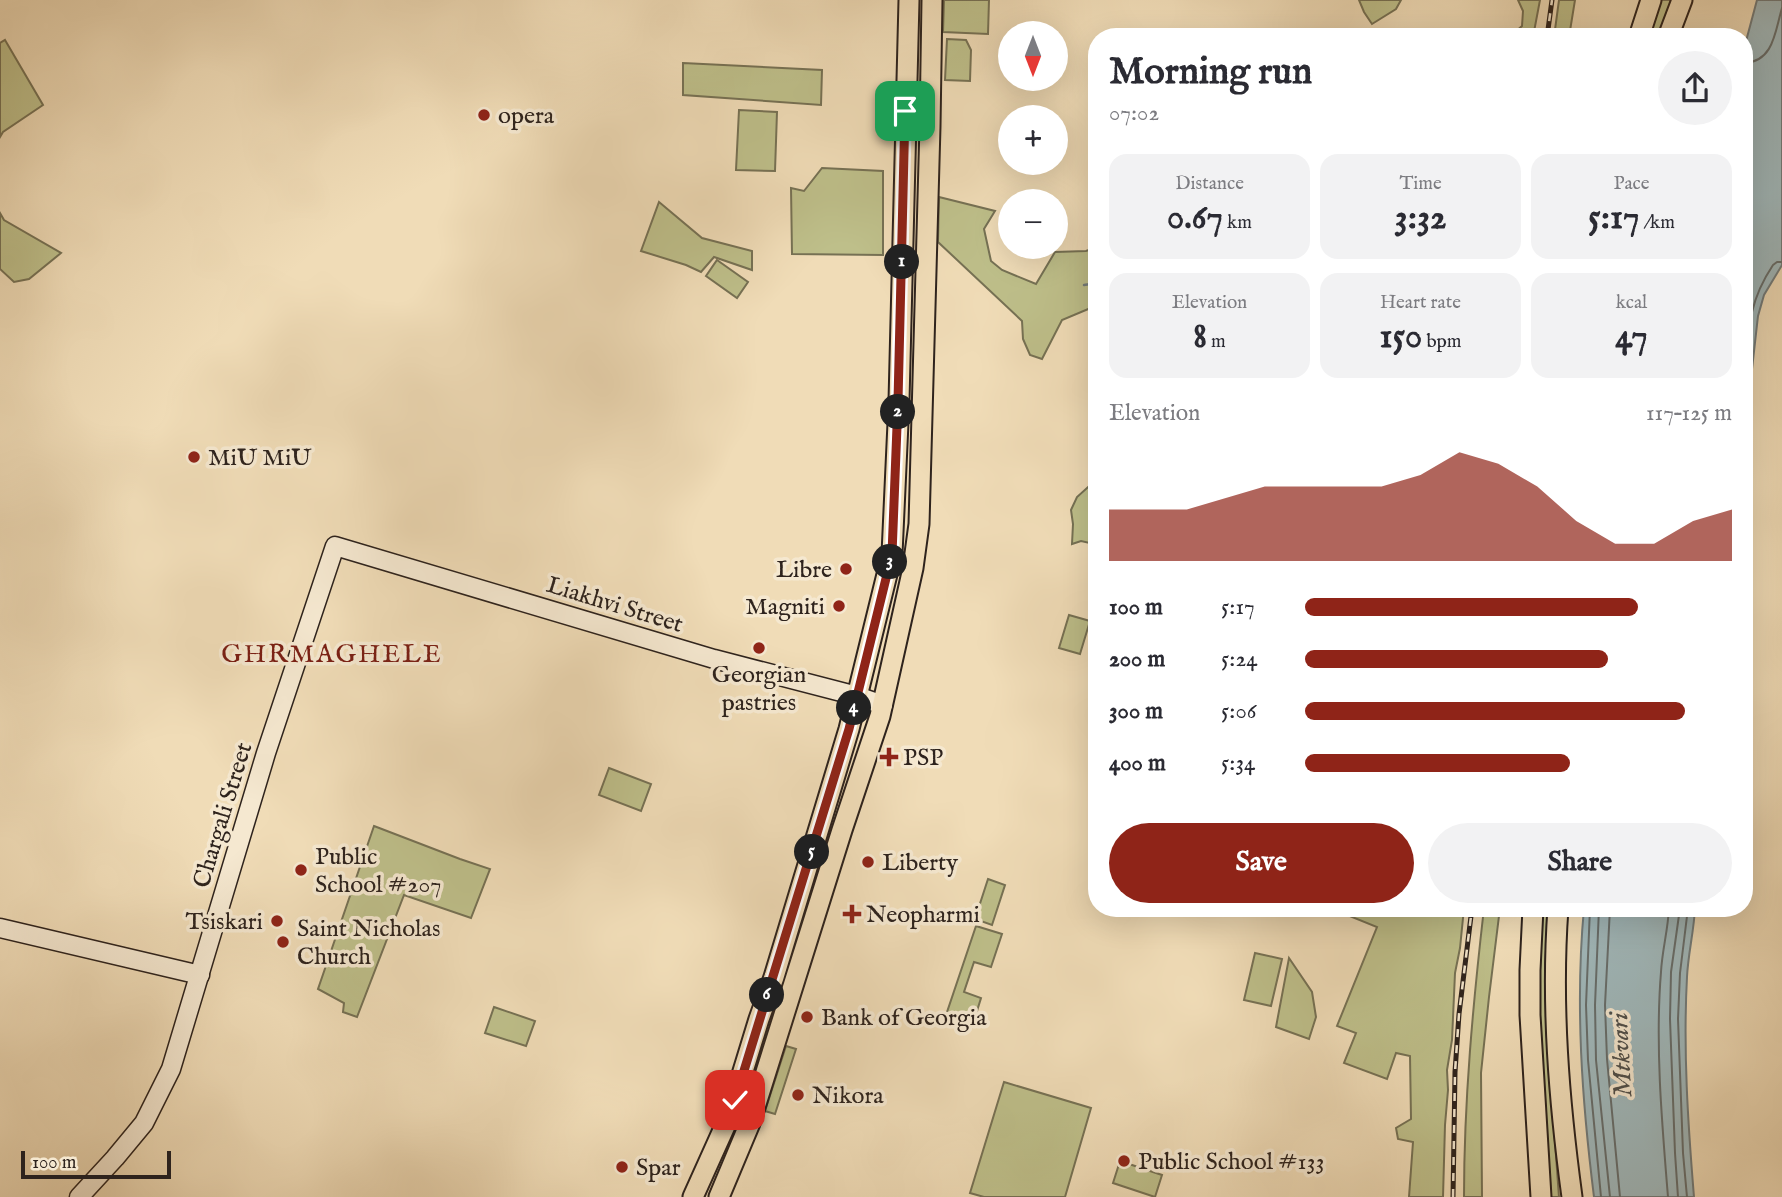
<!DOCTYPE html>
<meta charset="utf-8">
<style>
body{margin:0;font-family:"IM FELL English",serif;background:#f2f2f3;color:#2b2b33;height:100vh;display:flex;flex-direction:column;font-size:26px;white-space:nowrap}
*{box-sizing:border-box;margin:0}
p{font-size:23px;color:#7c7c81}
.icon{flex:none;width:38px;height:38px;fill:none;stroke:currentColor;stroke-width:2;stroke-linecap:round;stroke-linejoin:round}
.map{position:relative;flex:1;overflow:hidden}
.details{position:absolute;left:1088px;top:28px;width:665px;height:889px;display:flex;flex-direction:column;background:#fff;border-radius:28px;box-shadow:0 7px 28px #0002}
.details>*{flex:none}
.needle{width:46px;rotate:180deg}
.controls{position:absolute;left:998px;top:21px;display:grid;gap:14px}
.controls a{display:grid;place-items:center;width:70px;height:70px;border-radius:50%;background:#fff;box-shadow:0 7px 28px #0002;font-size:35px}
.scale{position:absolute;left:21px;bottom:18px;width:150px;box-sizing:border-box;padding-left:7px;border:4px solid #2e231d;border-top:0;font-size:19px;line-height:24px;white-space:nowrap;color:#2e231d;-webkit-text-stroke:5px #f5e8d0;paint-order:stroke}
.pin{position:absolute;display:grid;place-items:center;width:60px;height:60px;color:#fff;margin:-30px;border-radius:14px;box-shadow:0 4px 10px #0006}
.km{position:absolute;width:35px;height:35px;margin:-18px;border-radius:50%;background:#222;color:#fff;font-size:19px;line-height:35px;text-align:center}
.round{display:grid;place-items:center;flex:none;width:74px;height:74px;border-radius:37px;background:#f2f2f3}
.headline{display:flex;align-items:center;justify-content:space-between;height:119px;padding:0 21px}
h1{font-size:38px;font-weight:800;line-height:52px}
.figures{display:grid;grid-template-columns:repeat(3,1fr);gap:10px;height:119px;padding:7px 21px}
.figures div{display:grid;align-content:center;border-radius:18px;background:#f2f2f3;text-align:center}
.figures b{font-size:35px;font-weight:800}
.figures small{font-size:19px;font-weight:400}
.figures p{font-size:19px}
.chart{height:196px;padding:14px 21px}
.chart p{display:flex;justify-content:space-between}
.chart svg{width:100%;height:126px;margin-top:7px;fill:#8f2418;opacity:.7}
.primary-button{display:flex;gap:14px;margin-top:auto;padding:14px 21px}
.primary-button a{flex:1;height:80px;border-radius:42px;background:#8f2418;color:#fff;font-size:28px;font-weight:800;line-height:80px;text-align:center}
.primary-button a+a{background:#f2f2f3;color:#2b2b33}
ul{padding:0 21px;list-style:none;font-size:23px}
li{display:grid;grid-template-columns:112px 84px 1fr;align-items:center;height:52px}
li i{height:18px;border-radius:9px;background:#8f2418}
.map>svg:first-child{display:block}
</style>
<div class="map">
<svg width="1782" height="1197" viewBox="0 0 1782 1197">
<rect width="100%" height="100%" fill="#f0dcb7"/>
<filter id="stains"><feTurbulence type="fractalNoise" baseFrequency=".00286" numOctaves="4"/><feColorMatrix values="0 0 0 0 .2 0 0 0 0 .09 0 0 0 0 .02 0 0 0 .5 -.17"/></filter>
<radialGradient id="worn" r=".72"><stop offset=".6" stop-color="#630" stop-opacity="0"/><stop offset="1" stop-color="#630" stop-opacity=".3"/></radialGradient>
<g fill="#bebf8a" stroke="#767154" stroke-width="2">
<path d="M 944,0 L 989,0 L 988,34 L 943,32 Z"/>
<path d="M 1359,0 L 1401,0 L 1396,9 L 1372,24 L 1364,12 Z"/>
<path d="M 1518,0 L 1540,0 L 1533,37 L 1488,37 L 1496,33 L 1514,33 L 1522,26 L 1523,11 Z"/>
<path d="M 1559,0 L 1575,0 L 1569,37 L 1554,37 Z"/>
<path d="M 1661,0 L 1672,0 L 1658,37 L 1648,37 Z"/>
<path d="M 947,39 L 966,40 L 971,50 L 970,81 L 945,80 Z"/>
<path d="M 5,40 L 43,105 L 3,132 L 0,137 L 0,43 Z"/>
<path d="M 683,63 L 822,70 L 821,105 L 683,95 Z"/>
<path d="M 739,110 L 777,112 L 775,171 L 736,170 Z"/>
<path d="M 822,168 L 883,171 L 883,255 L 792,254 L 791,188 L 804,191 Z"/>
<path d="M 939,197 L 995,211 L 984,229 L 991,261 L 1002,270 L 1036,284 L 1055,252 L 1086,251 L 1097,247 L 1097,311 L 1093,307 L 1062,320 L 1042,359 L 1030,355 L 1023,339 L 1022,321 L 938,242 Z"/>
<path d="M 659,202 L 702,238 L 752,251 L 752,270 L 714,257 L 701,272 L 686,265 L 641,251 Z"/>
<path d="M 0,213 L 4,220 L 61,253 L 29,279 L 14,282 L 0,269 Z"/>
<path d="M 717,260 L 748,282 L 737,298 L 706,276 Z"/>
<path d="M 1097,479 L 1097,542 L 1094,544 L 1081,541 L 1072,544 L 1073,524 L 1071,510 L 1077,497 Z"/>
<path d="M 1069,615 L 1090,621 L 1080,654 L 1059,648 Z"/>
<path d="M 609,768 L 651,784 L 641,811 L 599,795 Z"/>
<path d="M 374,826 L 460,859 L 490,869 L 471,918 L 404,895 L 357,1017 L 343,1012 L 344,1003 L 318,989 Z"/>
<path d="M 988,879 L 1005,885 L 992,925 L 975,919 Z"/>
<path d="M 1372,908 L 1464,908 L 1460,948 L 1455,973 L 1452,1040 L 1447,1070 L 1448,1090 L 1445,1125 L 1443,1197 L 1409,1197 L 1413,1142 L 1398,1139 L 1396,1128 L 1411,1119 L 1410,1056 L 1396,1053 L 1387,1079 L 1344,1063 L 1356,1033 L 1337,1026 L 1377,927 L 1352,917 Z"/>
<path d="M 1484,908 L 1502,908 L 1499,916 L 1489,997 L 1481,1073 L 1482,1197 L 1464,1197 C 1464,1100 1473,1004 1484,908 Z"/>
<path d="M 1542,908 L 1549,908 L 1545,965 L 1546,1018 L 1559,1197 L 1551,1197 L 1539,1005 Z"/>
<path d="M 976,926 L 1002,934 L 991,967 L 974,962 L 964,992 L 981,998 L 972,1027 L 945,1018 Z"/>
<path d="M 1255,953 L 1282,959 L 1271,1006 L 1244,1000 Z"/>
<path d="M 1289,958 L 1312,992 L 1316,1017 L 1309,1039 L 1276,1027 Z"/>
<path d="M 494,1007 L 535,1021 L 526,1046 L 485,1033 Z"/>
<path d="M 786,1046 L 796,1049 L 775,1114 L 765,1111 Z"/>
<path d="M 1004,1082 L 1091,1108 L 1065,1197 L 984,1197 L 970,1193 Z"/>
<path d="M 1120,1161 L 1162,1175 L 1155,1197 L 1113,1183 Z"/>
</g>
<g fill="#a0b8bb" stroke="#727c7c" stroke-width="2">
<path d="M 1757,0 L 1782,0 L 1782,265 L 1764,295 L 1758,316 L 1752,369 L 1745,397 L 1745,45 Z"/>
<path d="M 1584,908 L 1695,908 C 1694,931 1688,954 1687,977 C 1683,1050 1688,1124 1694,1197 L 1594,1197 C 1582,1101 1575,1005 1584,908 Z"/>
</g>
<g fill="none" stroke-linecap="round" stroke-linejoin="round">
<g stroke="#676e6c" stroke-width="2">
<path d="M 1745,63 C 1774,61 1775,31 1782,8"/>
<path d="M 1745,370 C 1749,351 1748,331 1752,312 C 1756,295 1763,280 1773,265 L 1777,262 L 1782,262"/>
<path d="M 1590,908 L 1586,1005 L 1588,1060 L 1601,1197"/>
<path d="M 1599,908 L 1595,1005 L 1596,1060 L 1610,1197"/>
<path d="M 1610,908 L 1605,1005 L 1607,1059 L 1620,1197"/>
<path d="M 1668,1197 C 1662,1124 1655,1045 1661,972 C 1662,951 1668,930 1669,908"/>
<path d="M 1678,1197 L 1675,1153 L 1670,1019 L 1671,972 L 1680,908"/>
<path d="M 1687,1197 L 1683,1153 L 1678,1019 L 1680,973 L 1688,908"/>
</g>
<path stroke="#727c7c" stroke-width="2.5" d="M 1084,285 L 1097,283"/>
<defs>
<g id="secondary">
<path d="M 0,928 L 200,975"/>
<path d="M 79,1197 L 115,1158 L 144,1123 L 171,1069 L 266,753 L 335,546 L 714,659 L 857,696 L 883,705"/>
</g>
<g id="primary">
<path d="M 1639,37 L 1651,0"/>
<path d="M 1668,37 L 1682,0"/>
<path d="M 1533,908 L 1530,970 L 1530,1015 L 1541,1197"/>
<path d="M 1558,908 C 1551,1005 1559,1101 1572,1197"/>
<path d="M 693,1197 L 729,1117 L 759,1019 L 774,977 L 849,729 L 892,554 L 899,401 L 909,0"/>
<path d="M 719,1197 L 750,1123 L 842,830 L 880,716 L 913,568 L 919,524 L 930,126 L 932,0"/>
</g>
</defs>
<use href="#secondary" stroke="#2e231d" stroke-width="21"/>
<use href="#primary" stroke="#2e231d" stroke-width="23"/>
<use href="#secondary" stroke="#f5e8d0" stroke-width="18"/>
<use href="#primary" stroke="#f0dcb7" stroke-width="19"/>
<defs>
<g id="rail">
<path d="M 1547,37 L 1552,0"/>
<path d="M 1453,1197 L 1455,1072 L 1459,1014 L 1472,908"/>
</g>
</defs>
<use href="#rail" stroke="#2e231d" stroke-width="5"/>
<use href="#rail" stroke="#f5e8d0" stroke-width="2.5" stroke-dasharray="8" stroke-linecap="butt"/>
</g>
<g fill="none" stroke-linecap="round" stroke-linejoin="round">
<defs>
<path id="route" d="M 735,1100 L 849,729 L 892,554 L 898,401 L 905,111"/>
</defs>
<use href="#route" stroke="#fff" stroke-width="14"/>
<use href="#route" stroke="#8f2418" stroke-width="9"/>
</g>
<g fill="#8f2418" stroke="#f5e8d0" stroke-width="2.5">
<circle cx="484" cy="115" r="7"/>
<circle cx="194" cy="457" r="7"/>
<circle cx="846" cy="569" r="7"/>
<circle cx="839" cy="606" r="7"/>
<circle cx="759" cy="648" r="7"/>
<path d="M885.5 746.5h7v7h7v7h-7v7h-7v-7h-7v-7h7z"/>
<circle cx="868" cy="862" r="7"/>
<circle cx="301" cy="870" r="7"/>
<path d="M848.5 903.5h7v7h7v7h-7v7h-7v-7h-7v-7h7z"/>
<circle cx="277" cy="921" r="7"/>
<circle cx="283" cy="942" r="7"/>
<circle cx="807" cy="1017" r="7"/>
<circle cx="798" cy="1095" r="7"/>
<circle cx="1124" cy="1161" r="7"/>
<circle cx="622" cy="1167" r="7"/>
</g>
<g text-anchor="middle" stroke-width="7" stroke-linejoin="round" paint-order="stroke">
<g font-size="24" fill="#2e231d" stroke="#f5e8d0" text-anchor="start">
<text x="498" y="123">opera</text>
<text x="208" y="465">MiU MiU</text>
<text x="832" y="577" text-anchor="end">Libre</text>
<text x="825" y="614" text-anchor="end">Magniti</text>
<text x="759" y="682" text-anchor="middle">Georgian<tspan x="759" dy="28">pastries</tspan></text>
<text x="903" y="765">PSP</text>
<text x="315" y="864">Public<tspan x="315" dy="28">School #207</tspan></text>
<text x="882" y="870">Liberty</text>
<text x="866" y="922">Neopharmi</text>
<text x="263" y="929" text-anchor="end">Tsiskari</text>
<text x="297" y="936">Saint Nicholas<tspan x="297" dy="28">Church</tspan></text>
<text x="821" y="1025">Bank of Georgia</text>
<text x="812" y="1103">Nikora</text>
<text x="1138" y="1169">Public School #133</text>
<text x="636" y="1175">Spar</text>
</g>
<g font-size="24" fill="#2e231d" stroke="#f5e8d0">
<text transform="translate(615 604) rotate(17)" y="8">Liakhvi Street</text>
<text transform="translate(222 815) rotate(-73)" y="8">Chargali Street</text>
</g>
<g font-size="26" letter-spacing="2" fill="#7a1f14" stroke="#f5e8d0">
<text x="332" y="662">GHRMAGHELE</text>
</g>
<g font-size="26" font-style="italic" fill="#50504c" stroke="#f5e8d0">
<text transform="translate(1620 1055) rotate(-93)" y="9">Mtkvari</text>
</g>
</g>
<rect width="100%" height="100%" filter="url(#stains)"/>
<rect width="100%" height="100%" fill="url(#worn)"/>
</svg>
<div class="controls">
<a><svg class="needle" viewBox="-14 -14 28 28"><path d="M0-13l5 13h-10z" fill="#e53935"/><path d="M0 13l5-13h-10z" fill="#7c7c81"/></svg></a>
<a>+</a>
<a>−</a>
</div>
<div class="scale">100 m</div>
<div class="pin" style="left:905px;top:111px;background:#1e9e55"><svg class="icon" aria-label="arrive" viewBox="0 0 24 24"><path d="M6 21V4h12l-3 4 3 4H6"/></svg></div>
<div class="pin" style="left:735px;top:1100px;background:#d93025"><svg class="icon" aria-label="check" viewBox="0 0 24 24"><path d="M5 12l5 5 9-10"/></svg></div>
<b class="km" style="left:902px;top:262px">1</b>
<b class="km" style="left:898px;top:412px">2</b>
<b class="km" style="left:890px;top:562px">3</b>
<b class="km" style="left:854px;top:708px">4</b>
<b class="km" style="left:812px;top:852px">5</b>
<b class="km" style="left:767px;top:995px">6</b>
<section class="details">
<div class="headline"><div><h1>Morning run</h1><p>07:02</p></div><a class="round"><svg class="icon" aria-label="share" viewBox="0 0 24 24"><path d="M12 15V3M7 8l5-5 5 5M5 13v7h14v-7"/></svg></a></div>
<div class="figures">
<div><p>Distance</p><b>0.67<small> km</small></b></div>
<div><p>Time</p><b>3:32</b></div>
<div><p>Pace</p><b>5:17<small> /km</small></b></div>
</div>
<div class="figures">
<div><p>Elevation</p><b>8<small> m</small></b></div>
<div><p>Heart rate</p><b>150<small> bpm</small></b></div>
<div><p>kcal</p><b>47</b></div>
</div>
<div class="chart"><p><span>Elevation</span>117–125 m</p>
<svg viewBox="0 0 160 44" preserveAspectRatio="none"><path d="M0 44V26L10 26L20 26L30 22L40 18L50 18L60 18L70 18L80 14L90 6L100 10L110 18L120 30L130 38L140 38L150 30L160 26V44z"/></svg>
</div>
<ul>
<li><b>100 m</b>5:17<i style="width:78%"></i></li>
<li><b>200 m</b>5:24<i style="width:71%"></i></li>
<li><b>300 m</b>5:06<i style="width:89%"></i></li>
<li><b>400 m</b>5:34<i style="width:62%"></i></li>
</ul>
<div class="primary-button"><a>Save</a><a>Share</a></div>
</section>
</div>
